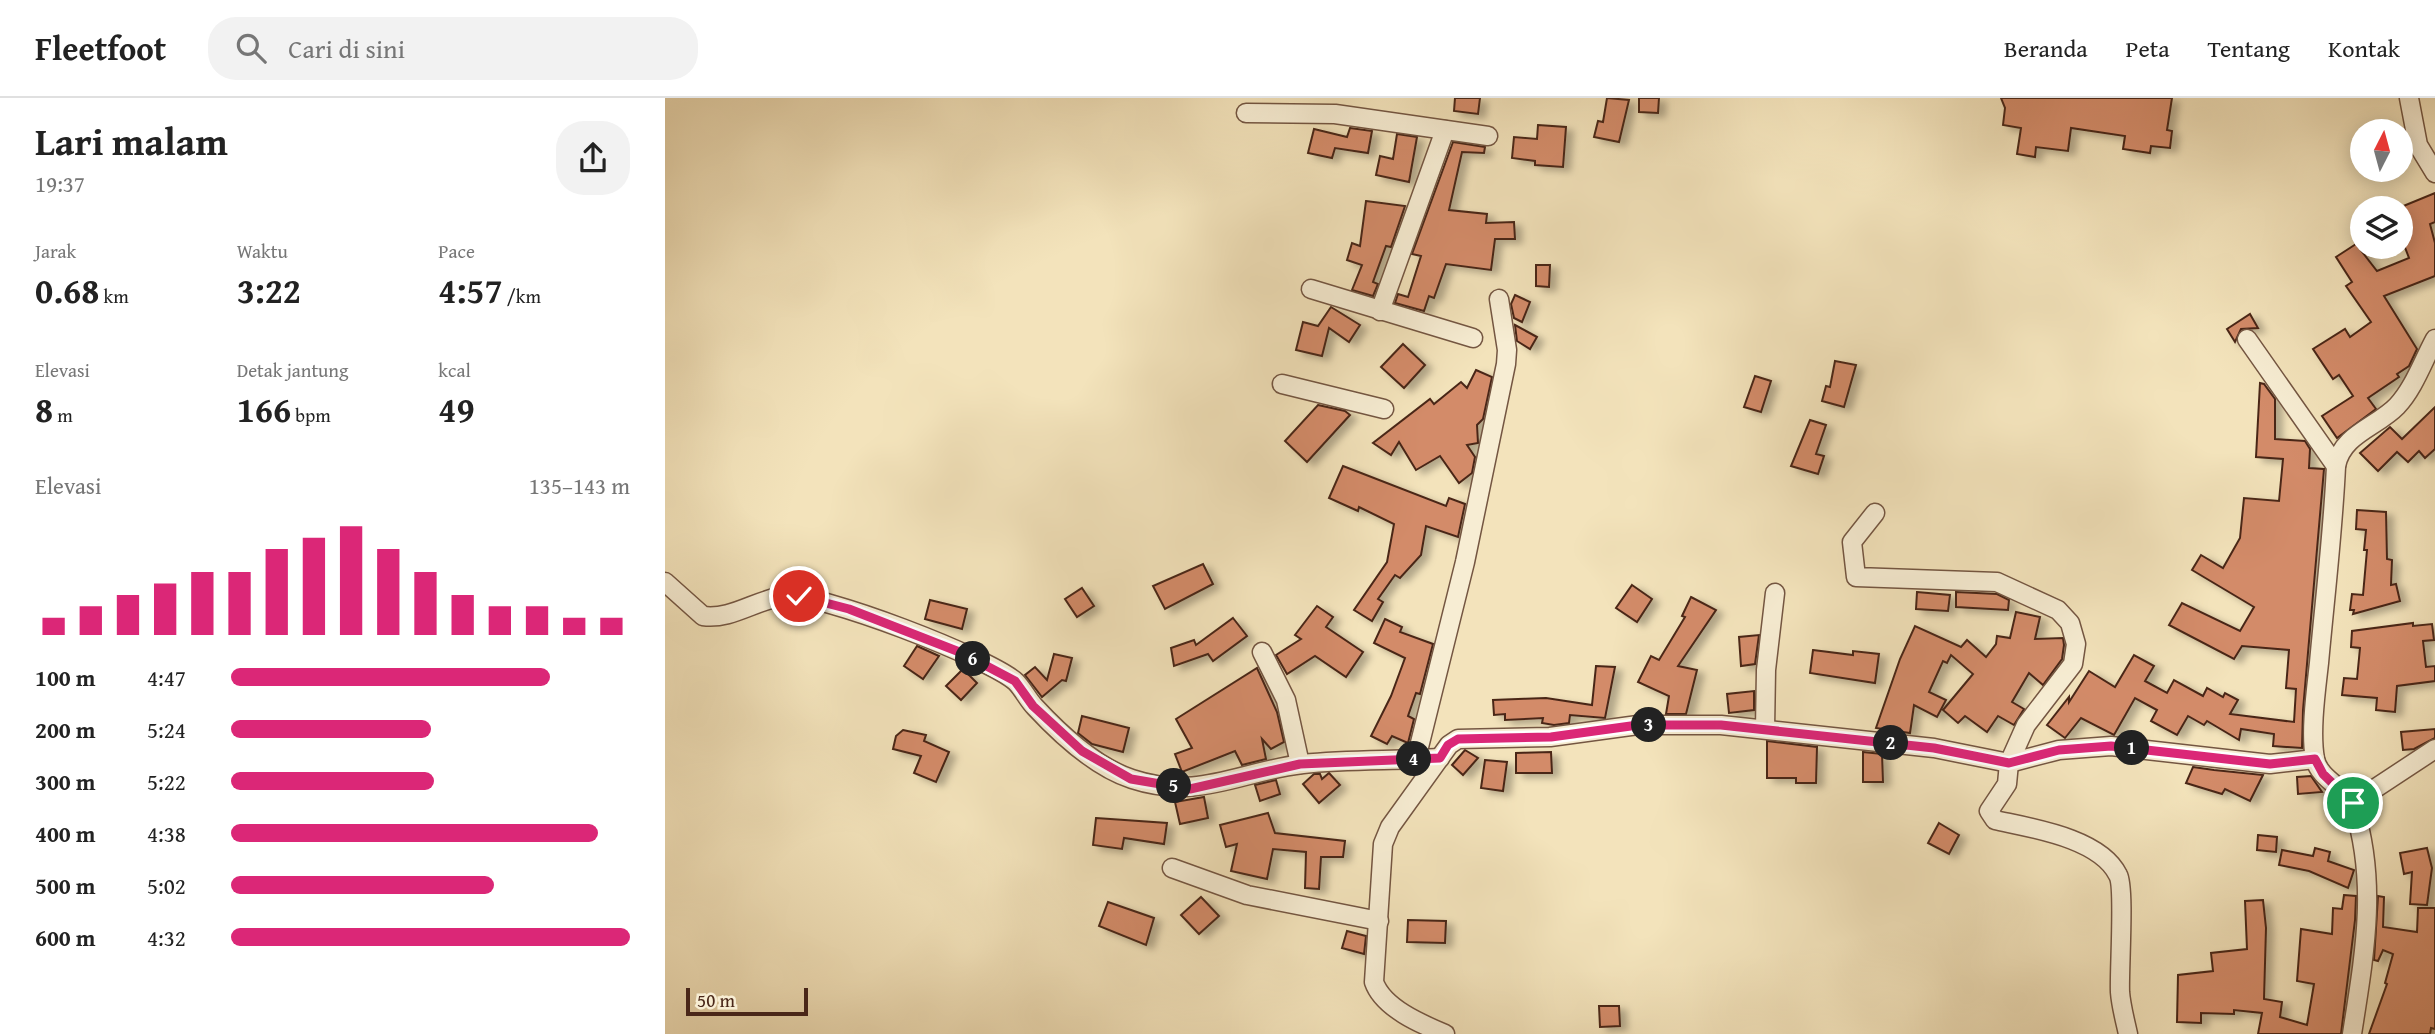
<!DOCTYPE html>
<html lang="id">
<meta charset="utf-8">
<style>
body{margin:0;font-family:"Gentium Book Plus",serif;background:#f2f2f2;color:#222;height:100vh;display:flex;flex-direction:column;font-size:26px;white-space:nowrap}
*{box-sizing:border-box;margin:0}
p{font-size:23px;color:#767676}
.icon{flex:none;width:38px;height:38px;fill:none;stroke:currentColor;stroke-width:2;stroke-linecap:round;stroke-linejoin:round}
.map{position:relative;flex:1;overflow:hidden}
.details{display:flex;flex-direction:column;background:#fff;width:665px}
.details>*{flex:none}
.needle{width:46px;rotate:6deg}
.controls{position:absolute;left:1685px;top:21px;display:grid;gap:14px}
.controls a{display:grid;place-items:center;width:63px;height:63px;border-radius:50%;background:#fff;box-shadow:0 4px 18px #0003;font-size:35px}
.scale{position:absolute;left:21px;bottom:18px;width:122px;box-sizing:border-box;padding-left:7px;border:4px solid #4a2719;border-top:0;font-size:19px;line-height:24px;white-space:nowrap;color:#4a2719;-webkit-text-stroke:5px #f7edd3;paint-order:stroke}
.pin{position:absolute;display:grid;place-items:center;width:60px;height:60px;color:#fff;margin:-30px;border:4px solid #fff;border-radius:50%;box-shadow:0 2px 7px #0007}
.km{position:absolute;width:35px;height:35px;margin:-18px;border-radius:50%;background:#222;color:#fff;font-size:19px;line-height:35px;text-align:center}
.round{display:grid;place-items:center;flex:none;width:74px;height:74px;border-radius:28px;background:#f2f2f2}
.summary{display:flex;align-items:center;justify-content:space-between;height:119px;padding:0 35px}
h1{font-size:38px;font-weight:800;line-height:52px}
.figures{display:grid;grid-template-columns:repeat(3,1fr);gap:10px;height:119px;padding:7px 35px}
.figures div{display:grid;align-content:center}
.figures b{font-size:35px;font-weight:800}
.figures small{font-size:19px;font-weight:400}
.figures p{font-size:19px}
.chart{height:196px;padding:14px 35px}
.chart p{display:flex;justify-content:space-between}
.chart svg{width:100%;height:126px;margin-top:7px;stroke:#db2777;stroke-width:6}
ul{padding:0 35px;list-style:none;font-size:23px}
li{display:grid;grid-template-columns:112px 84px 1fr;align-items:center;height:52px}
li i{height:18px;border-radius:9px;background:#db2777}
header{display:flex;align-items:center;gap:42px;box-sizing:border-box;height:98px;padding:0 35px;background:#fff;border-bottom:2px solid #e0e0e0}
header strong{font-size:33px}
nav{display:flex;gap:38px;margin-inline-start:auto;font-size:24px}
.search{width:490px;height:63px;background:#f2f2f2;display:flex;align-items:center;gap:18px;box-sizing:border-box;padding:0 24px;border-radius:28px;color:#767676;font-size:26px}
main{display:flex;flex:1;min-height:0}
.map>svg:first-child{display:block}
</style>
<header>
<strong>Fleetfoot</strong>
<div class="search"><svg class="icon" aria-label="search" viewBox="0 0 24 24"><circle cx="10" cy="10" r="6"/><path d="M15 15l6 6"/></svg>Cari di sini</div>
<nav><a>Beranda</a><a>Peta</a><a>Tentang</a><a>Kontak</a></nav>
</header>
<main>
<section class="details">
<div class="summary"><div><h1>Lari malam</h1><p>19:37</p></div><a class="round"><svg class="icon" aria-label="share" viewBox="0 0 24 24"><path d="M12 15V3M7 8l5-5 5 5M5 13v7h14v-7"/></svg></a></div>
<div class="figures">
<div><p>Jarak</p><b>0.68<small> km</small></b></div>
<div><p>Waktu</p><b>3:22</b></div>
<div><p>Pace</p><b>4:57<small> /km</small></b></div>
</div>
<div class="figures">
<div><p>Elevasi</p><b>8<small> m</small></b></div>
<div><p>Detak jantung</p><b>166<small> bpm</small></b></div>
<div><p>kcal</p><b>49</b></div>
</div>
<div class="chart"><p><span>Elevasi</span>135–143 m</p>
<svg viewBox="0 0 160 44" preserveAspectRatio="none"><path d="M5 44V38M15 44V34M25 44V30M35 44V26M45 44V22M55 44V22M65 44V14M75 44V10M85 44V6M95 44V14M105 44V22M115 44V30M125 44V34M135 44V34M145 44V38M155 44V38"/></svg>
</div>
<ul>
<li><b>100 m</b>4:47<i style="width:80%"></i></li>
<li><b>200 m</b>5:24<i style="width:50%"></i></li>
<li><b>300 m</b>5:22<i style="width:51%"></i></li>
<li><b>400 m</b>4:38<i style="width:92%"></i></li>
<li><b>500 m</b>5:02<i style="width:66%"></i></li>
<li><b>600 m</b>4:32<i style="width:100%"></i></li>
</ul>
</section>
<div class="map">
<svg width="1770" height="936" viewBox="0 0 1770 936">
<defs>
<filter id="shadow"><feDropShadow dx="7" dy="4" stdDeviation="3.5" flood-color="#0004"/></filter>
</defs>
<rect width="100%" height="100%" fill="#f3e3bb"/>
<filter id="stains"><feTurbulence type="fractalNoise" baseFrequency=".00286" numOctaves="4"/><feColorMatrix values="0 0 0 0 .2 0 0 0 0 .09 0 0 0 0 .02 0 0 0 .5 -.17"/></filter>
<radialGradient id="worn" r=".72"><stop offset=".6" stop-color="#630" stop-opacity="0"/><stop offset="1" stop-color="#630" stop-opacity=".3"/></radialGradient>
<g fill="#d38b69" stroke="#4a2719" stroke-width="2" filter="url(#shadow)">
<path d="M 790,0 L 815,0 L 813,16 L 789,13 Z"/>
<path d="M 942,0 L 964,2 L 954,44 L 929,39 L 933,23 L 938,24 Z"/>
<path d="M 974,0 L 994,0 L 993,15 L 974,14 Z"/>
<path d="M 1336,0 L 1507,0 L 1502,32 L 1507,33 L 1505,50 L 1486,48 L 1485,55 L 1458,51 L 1460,38 L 1406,30 L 1403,53 L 1371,49 L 1370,59 L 1352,56 L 1356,30 L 1338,27 L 1340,10 Z"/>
<path d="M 873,27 L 901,29 L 898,69 L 870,67 L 870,63 L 847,60 L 849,39 L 872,41 Z"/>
<path d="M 685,30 L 707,33 L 703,55 L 670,50 L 667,60 L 643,55 L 649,31 L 682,39 Z"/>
<path d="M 732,36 L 752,39 L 744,84 L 711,77 L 715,58 L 728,61 Z"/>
<path d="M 788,44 L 820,49 L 819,55 L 797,54 L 784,112 L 822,116 L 821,125 L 849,124 L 850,141 L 830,141 L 826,172 L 781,166 L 769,200 L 764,198 L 759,213 L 730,205 L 733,196 L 743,199 L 756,158 L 747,156 Z"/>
<path d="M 1770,95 L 1770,124 L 1765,126 L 1770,145 L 1770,178 L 1719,198 L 1752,251 L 1744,268 L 1732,276 L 1734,279 L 1703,300 L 1711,311 L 1672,340 L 1657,318 L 1688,298 L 1674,277 L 1668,281 L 1648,251 L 1680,231 L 1685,239 L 1706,224 L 1681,188 L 1687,184 L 1671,159 L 1691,146 L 1712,173 L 1744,160 L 1736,139 L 1736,109 Z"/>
<path d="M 701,103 L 740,108 L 726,149 L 721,148 L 708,184 L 713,186 L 708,198 L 687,192 L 697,167 L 682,162 L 687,145 L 695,148 Z"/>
<path d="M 871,167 L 885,167 L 884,189 L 871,188 Z"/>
<path d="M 850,197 L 865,204 L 857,224 L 849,220 L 846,206 Z"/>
<path d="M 666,209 L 695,227 L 684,244 L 664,230 L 657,258 L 631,252 L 638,224 L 653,228 Z"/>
<path d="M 1585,216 L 1593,230 L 1576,231 L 1570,244 L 1562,231 Z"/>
<path d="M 850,227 L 872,239 L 865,251 L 852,243 Z"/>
<path d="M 738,246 L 760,267 L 739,290 L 716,269 Z"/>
<path d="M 1170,263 L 1191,267 L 1179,309 L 1157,303 L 1161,288 L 1165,289 Z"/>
<path d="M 811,272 L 827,279 L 818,321 L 812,327 L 813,345 L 802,347 L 810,359 L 807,375 L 794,385 L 775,358 L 751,372 L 734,344 L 726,357 L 708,345 L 765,301 L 769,306 L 796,284 L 802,290 Z"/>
<path d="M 1090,278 L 1106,283 L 1096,314 L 1079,309 Z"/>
<path d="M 1595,285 L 1599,286 L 1610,301 L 1610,341 L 1640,343 L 1645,351 L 1644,370 L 1659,371 L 1638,612 L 1637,650 L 1608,648 L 1609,636 L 1576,631 L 1574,642 L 1542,623 L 1539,627 L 1523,618 L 1512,637 L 1486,623 L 1492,612 L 1470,600 L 1449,637 L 1416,620 L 1400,640 L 1382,627 L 1404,599 L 1404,604 L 1424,573 L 1450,589 L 1469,557 L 1489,568 L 1480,583 L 1502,595 L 1509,582 L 1538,598 L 1542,590 L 1558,599 L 1560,595 L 1573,602 L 1565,616 L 1629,624 L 1631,591 L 1621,590 L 1624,552 L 1577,548 L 1569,561 L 1504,527 L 1517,505 L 1575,533 L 1589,509 L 1527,472 L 1536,457 L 1558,470 L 1575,440 L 1579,400 L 1614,403 L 1618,361 L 1591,359 Z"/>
<path d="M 653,307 L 680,313 L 685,317 L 642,364 L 620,343 Z"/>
<path d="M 1770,309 L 1770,351 L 1760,360 L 1754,353 L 1743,364 L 1732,354 L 1713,373 L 1695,355 L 1725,329 L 1737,341 Z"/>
<path d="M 1145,322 L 1161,327 L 1151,356 L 1159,358 L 1153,376 L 1126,368 Z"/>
<path d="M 678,368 L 781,408 L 784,400 L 800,406 L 793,439 L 761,428 L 756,457 L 735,480 L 730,477 L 713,501 L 718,504 L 707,523 L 689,512 L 722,464 L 729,426 L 694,409 L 693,413 L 664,400 Z"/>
<path d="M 1692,412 L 1721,414 L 1722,461 L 1727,462 L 1726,487 L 1731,486 L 1735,503 L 1688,516 L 1689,512 L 1685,512 L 1687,496 L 1698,497 L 1702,452 L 1699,452 L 1701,432 L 1691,431 Z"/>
<path d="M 538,466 L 548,486 L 500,511 L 488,488 Z"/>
<path d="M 967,487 L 987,501 L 972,524 L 951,510 Z"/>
<path d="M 417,490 L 429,508 L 412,519 L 400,501 Z"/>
<path d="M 1252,494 L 1285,497 L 1283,513 L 1251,511 Z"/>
<path d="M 1291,494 L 1332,496 L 1344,502 L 1343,512 L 1291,509 Z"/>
<path d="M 1026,499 L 1051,512 L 1013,568 L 1032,572 L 1021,616 L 1001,616 L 1004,598 L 973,584 L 986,558 L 994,562 L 1020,519 L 1017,518 Z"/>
<path d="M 265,502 L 302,511 L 297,531 L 260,521 Z"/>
<path d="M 652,508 L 668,519 L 661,529 L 698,554 L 681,579 L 650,558 L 622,576 L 611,557 L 636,541 L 630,537 Z"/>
<path d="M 1351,514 L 1375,519 L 1370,541 L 1398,540 L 1399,547 L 1397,561 L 1378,587 L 1364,575 L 1347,604 L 1359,611 L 1349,627 L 1333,618 L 1322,634 L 1300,618 L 1293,625 L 1278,612 L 1308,576 L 1286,557 L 1282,565 L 1278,563 L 1264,594 L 1281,602 L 1272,619 L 1249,607 L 1245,635 L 1211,630 L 1235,561 L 1250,528 L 1296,549 L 1302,542 L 1321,559 L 1331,546 L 1332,538 L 1345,540 Z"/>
<path d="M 568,520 L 582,538 L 548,563 L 543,556 L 509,568 L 506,550 L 529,542 L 531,547 Z"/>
<path d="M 720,521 L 737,529 L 735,534 L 768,546 L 755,596 L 751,595 L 743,618 L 749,621 L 743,645 L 727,638 L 722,646 L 706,638 L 726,598 L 740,560 L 709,545 Z"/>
<path d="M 1748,525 L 1748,528 L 1767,526 L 1769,542 L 1758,543 L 1761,569 L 1770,568 L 1770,583 L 1732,588 L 1730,614 L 1711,612 L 1712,600 L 1677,597 L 1679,580 L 1692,581 L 1695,550 L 1686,549 L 1687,533 Z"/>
<path d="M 1094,537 L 1090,566 L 1076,568 L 1074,539 Z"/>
<path d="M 252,548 L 274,558 L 258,581 L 239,568 Z"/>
<path d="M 1148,552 L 1188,557 L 1188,553 L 1214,556 L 1210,585 L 1145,575 Z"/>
<path d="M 389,556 L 407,560 L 401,583 L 397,582 L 377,599 L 360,577 L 370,569 L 382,582 Z"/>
<path d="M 931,568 L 950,569 L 940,620 L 905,617 L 904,625 L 889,627 L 877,625 L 878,620 L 840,622 L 840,616 L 829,617 L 828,602 L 881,600 L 927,607 Z"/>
<path d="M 592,570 L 612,614 L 619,644 L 606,651 L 597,641 L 601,661 L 577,667 L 570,653 L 517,674 L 510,656 L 527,650 L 511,621 Z"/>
<path d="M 298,571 L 312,585 L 296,602 L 281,588 Z"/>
<path d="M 1089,593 L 1089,612 L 1064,615 L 1062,596 Z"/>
<path d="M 417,618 L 464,630 L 458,654 L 427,646 L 413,635 Z"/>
<path d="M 1770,631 L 1770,640 L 1749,651 L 1738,652 L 1736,634 Z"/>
<path d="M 238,632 L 261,637 L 259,643 L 284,654 L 271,684 L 249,675 L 256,658 L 228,651 L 231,638 Z"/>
<path d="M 1102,643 L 1152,649 L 1151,685 L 1131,685 L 1131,680 L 1102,680 Z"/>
<path d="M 800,652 L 813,660 L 798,677 L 787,667 Z"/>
<path d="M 886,654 L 887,675 L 851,675 L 851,655 Z"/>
<path d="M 1198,654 L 1217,656 L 1218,684 L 1198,684 Z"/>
<path d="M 820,662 L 842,664 L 838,693 L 816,690 Z"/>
<path d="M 1528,669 L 1549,672 L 1598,677 L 1585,703 L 1560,691 L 1557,696 L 1521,685 Z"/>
<path d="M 664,675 L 675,687 L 654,705 L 638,686 L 649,676 L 655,676 L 657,681 Z"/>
<path d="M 1646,678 L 1657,694 L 1633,696 L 1632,679 Z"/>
<path d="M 611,682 L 615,696 L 595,703 L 590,687 Z"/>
<path d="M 539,699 L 543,720 L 515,726 L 510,704 Z"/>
<path d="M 603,715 L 610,735 L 680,743 L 678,759 L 656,759 L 654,791 L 640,790 L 641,754 L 608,751 L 602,781 L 566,773 L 572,746 L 561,749 L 555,727 Z"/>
<path d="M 431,720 L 502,725 L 499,746 L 459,740 L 457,751 L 428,747 Z"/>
<path d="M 1274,725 L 1294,737 L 1284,756 L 1263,745 Z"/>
<path d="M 1593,737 L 1612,739 L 1611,754 L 1592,752 Z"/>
<path d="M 1650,750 L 1665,754 L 1663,763 L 1689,772 L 1683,790 L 1644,773 L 1614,767 L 1617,752 L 1648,758 Z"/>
<path d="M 1762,750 L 1767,770 L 1762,807 L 1745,806 L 1747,774 L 1739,776 L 1735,755 Z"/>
<path d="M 1679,797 L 1691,798 L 1690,822 L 1676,936 L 1593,936 L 1597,915 L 1569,912 L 1569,916 L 1536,915 L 1536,925 L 1512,924 L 1513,877 L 1548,873 L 1546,855 L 1582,851 L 1580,803 L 1598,802 L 1601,830 L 1599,901 L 1617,904 L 1615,919 L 1642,927 L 1649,886 L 1632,883 L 1636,831 L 1667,836 L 1668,810 L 1677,811 Z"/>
<path d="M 1713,798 L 1719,799 L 1718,829 L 1752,834 L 1753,810 L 1770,810 L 1770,931 L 1766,930 L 1765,936 L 1704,936 L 1722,886 L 1720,885 L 1728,856 L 1718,852 L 1713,863 L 1709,862 Z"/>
<path d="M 536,799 L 554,818 L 534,836 L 516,817 Z"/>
<path d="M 443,804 L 489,820 L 481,847 L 434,828 Z"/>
<path d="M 743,822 L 781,823 L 780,845 L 742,844 Z"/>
<path d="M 682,833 L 701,838 L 699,856 L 677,850 Z"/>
<path d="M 934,908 L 954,908 L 955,928 L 935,929 Z"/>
</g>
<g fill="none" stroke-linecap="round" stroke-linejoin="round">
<defs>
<g id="street">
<path d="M 1744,0 L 1753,47 L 1770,75"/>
<path d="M 581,15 L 670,16 L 823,38"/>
<path d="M 646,191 L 808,240"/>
<path d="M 715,213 L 780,32"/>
<path d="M 1582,241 L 1671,368"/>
<path d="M 617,286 L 719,311"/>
<path d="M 1210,415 L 1187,444 L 1191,479 L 1332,484 L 1393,512 L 1405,525 L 1411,546 L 1408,566 L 1361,627 L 1344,665 L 1342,686 L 1324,713 L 1330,722 C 1366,730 1435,740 1453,777 C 1460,789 1454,873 1455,894 C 1456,908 1460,922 1463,936"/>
<path d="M 0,484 L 38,518 C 67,522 92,501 120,498 C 153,494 325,560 351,584 C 358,591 363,602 370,609 C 396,637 430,669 467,681 C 534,703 575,673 638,666 C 684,661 730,663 775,660"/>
<path d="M 597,554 L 621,602 L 635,666"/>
<path d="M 1100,631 L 1101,572 L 1110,495"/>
<path d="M 751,661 L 800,464 L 841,266 L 842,252 L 834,201"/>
<path d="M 1688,705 L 1770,651"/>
<path d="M 507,770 L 582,797 L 714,823"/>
<path d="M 780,936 C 756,926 718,910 709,884 L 718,746 L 725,729 L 784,647 L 793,641 L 885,639 L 973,627 L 1056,627 L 1269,650 L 1344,665 L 1394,652 L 1446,648 L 1605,666 L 1650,661"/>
<path d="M 1687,936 C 1699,859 1713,786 1689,710 C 1683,690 1655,683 1650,661 C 1645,634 1651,592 1654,565 C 1660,499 1668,434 1671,368 C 1677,336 1712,329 1732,308 C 1749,290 1758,263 1770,241"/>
</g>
</defs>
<use href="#street" stroke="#745642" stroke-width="21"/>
<use href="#street" stroke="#f7edd3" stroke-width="18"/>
</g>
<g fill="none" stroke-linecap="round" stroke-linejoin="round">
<defs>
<path id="route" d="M 134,498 L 184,511 L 297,555 L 350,583 L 368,608 L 417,653 L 466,681 L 525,691 L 635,666 L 775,660 L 783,647 L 793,641 L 886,639 L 973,627 L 1056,627 L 1269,650 L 1344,665 L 1394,652 L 1446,648 L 1605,666 L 1650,661 L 1658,676 L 1688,705"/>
</defs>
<use href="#route" stroke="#fff" stroke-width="14"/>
<use href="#route" stroke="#db2777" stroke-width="9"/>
</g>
<rect width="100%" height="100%" filter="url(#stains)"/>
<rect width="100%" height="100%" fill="url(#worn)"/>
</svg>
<div class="controls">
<a><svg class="needle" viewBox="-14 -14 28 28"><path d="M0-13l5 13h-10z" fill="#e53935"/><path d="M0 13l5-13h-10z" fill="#767676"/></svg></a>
<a><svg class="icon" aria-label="layers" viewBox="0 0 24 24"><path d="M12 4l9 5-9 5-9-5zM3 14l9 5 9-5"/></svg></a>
</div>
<div class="scale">50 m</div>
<div class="pin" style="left:1688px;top:705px;background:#1e9e55"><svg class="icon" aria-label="arrive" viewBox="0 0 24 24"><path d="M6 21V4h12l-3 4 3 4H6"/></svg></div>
<div class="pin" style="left:134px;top:498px;background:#d93025"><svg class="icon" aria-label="check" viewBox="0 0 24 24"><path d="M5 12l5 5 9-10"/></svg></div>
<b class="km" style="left:1467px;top:650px">1</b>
<b class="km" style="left:1226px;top:645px">2</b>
<b class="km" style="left:984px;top:627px">3</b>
<b class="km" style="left:749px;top:661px">4</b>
<b class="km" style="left:509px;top:688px">5</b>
<b class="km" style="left:308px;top:561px">6</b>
</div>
</main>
